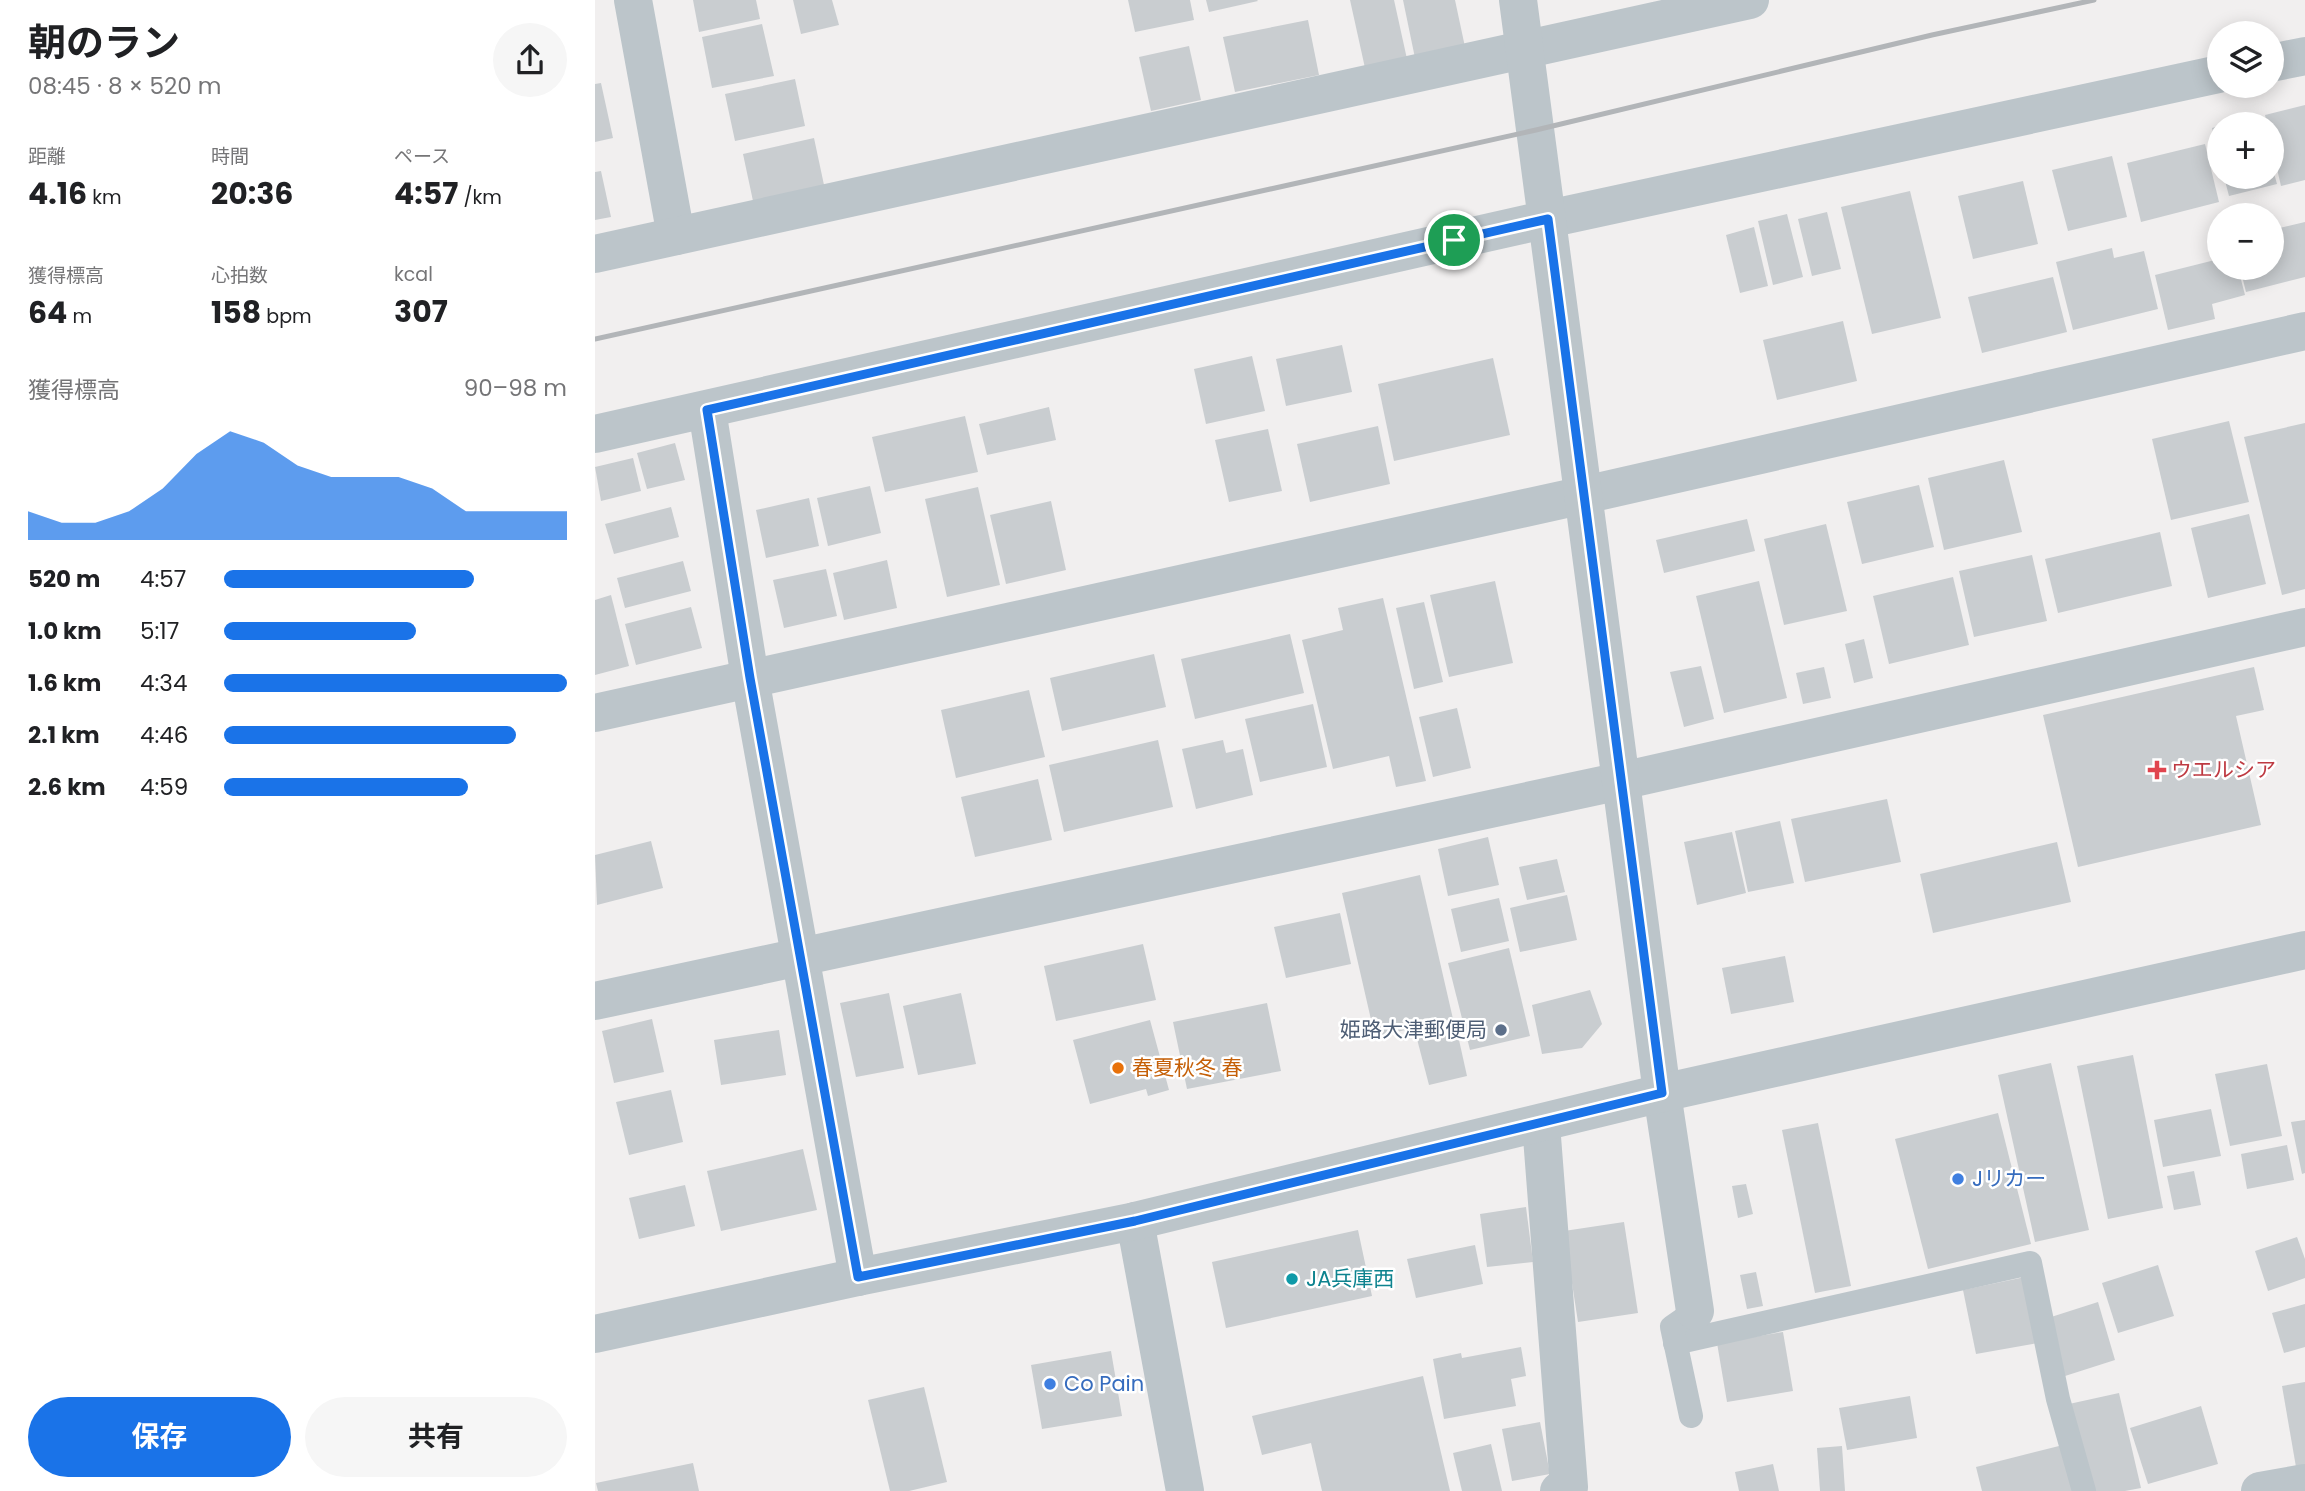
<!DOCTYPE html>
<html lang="ja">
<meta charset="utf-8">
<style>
body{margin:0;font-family:Poppins,"Noto Sans JP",sans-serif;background:#f6f6f6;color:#202124;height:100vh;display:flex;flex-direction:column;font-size:26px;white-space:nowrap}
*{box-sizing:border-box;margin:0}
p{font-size:23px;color:#757577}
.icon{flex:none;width:38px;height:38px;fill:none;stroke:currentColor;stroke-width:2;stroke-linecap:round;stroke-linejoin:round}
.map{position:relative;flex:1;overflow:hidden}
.details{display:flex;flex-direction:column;background:#fff;width:595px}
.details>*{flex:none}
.controls{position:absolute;left:1612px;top:21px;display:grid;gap:14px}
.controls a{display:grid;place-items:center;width:77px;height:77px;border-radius:50%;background:#fff;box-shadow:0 4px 18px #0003;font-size:35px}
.pin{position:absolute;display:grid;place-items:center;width:60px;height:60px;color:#fff;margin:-30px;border:4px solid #fff;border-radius:50%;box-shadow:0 2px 7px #0007}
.round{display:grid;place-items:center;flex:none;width:74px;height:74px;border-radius:37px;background:#f6f6f6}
.summary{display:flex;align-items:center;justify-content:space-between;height:119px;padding:0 28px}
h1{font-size:38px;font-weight:700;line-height:52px}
.metrics{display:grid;grid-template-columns:repeat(3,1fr);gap:10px;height:119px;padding:7px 28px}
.metrics div{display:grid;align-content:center}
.metrics b{font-size:30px;font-weight:700}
.metrics small{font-size:19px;font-weight:400}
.metrics p{font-size:19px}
.chart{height:196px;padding:14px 28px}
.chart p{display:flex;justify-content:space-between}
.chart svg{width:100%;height:126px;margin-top:7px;fill:#1a73e8;opacity:.7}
.cta{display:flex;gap:14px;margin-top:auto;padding:14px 28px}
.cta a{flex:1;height:80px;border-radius:42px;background:#1a73e8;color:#fff;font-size:28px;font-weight:700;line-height:80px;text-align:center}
.cta a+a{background:#f6f6f6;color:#202124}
ul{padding:0 28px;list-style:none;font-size:23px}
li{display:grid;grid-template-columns:112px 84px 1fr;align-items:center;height:52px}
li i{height:18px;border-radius:9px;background:#1a73e8}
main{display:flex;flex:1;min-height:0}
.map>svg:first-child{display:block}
</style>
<main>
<section class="details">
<div class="summary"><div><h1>朝のラン</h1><p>08:45 · 8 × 520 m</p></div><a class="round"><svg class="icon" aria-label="share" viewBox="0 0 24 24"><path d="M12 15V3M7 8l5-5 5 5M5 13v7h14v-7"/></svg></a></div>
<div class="metrics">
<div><p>距離</p><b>4.16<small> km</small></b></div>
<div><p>時間</p><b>20:36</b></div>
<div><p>ペース</p><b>4:57<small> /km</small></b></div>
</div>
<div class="metrics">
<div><p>獲得標高</p><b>64<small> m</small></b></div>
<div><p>心拍数</p><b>158<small> bpm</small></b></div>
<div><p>kcal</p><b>307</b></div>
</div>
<div class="chart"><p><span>獲得標高</span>90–98 m</p>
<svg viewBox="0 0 160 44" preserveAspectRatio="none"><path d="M0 44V34L10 38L20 38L30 34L40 26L50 14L60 6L70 10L80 18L90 22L100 22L110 22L120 26L130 34L140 34L150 34L160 34V44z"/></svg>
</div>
<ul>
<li><b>520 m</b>4:57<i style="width:73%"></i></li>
<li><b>1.0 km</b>5:17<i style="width:56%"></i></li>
<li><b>1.6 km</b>4:34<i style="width:100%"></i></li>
<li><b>2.1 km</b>4:46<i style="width:85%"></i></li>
<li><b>2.6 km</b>4:59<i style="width:71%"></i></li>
</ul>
<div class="cta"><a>保存</a><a>共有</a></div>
</section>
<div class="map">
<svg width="1710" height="1491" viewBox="0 0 1710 1491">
<rect width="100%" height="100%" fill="#f1efef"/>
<g fill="#c9cdd0">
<path d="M 98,0 L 161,0 L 165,19 L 104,32 Z"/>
<path d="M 198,0 L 237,0 L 244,25 L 206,34 Z"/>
<path d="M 533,0 L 595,0 L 599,20 L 540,32 Z"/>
<path d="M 611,0 L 662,0 L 663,1 L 614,12 Z"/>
<path d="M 755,0 L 799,0 L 812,59 L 770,68 Z"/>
<path d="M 808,0 L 860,0 L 870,47 L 820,58 Z"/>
<path d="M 713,20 L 724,75 L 640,92 L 628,37 Z"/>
<path d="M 167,24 L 179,76 L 117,88 L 107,37 Z"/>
<path d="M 594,46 L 606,100 L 556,111 L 544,57 Z"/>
<path d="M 200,79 L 210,126 L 140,141 L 130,94 Z"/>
<path d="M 6,83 L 18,138 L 0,142 L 0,84 Z"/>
<path d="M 1710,105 L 1710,180 L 1686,186 L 1676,143 L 1676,124 L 1672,124 L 1670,115 Z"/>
<path d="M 1665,116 L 1667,124 L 1637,124 L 1637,123 Z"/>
<path d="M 1624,126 L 1624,152 L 1623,152 L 1617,128 Z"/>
<path d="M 219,138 L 229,185 L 158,201 L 148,154 Z"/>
<path d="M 1610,144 L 1624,202 L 1546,222 L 1532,163 Z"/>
<path d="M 1517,156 L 1532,217 L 1473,231 L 1457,170 Z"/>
<path d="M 1677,166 L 1682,184 L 1634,196 L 1629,177 L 1676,177 Z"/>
<path d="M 6,171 L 16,217 L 0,220 L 0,172 Z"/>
<path d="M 1428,181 L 1443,244 L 1378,259 L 1363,196 Z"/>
<path d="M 1315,191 L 1346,318 L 1277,334 L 1246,207 Z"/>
<path d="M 1232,212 L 1246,269 L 1217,276 L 1203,219 Z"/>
<path d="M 1192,214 L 1208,277 L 1178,285 L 1163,221 Z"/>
<path d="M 1710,222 L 1710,277 L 1651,292 L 1645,268 L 1676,268 L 1676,230 Z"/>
<path d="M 1159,227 L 1173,286 L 1145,293 L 1131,235 Z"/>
<path d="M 1517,248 L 1519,258 L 1549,251 L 1563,309 L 1478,330 L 1461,262 Z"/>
<path d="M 1624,259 L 1624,268 L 1643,268 L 1650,295 L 1617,304 L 1620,319 L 1573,330 L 1560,275 Z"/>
<path d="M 1458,277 L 1472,332 L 1387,353 L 1373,297 Z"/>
<path d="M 1248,321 L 1262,381 L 1182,400 L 1168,340 Z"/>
<path d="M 747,345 L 757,392 L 691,406 L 681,359 Z"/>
<path d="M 657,356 L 670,411 L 611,424 L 599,369 Z"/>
<path d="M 898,358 L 915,435 L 799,461 L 783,384 Z"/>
<path d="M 454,407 L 461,440 L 392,455 L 384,424 Z"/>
<path d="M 370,416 L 383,472 L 290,492 L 277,437 Z"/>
<path d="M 1634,421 L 1654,502 L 1576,520 L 1557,439 Z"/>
<path d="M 1710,423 L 1710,589 L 1687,595 L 1649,437 Z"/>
<path d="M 783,426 L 795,484 L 715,502 L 702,444 Z"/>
<path d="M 673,429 L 687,491 L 634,502 L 620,440 Z"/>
<path d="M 80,443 L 90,480 L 52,489 L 42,453 Z"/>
<path d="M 38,458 L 46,491 L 6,501 L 0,467 Z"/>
<path d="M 1409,460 L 1427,532 L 1349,550 L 1333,478 Z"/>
<path d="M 1324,485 L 1339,547 L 1267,564 L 1252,502 Z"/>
<path d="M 275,486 L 286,533 L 233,546 L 222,498 Z"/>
<path d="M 383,487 L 405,585 L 352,597 L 330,499 Z"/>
<path d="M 214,498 L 224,546 L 171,558 L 161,510 Z"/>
<path d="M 456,501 L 471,570 L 411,584 L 395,515 Z"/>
<path d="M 76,507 L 84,537 L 19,554 L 10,524 Z"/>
<path d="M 1654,514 L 1671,584 L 1613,598 L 1596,528 Z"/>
<path d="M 1152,519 L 1160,551 L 1069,573 L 1061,540 Z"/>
<path d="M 1231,524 L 1252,611 L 1189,625 L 1169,539 Z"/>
<path d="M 1565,532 L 1577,586 L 1463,613 L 1450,559 Z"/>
<path d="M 1437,555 L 1452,621 L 1379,637 L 1364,571 Z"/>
<path d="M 292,560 L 302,608 L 249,620 L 238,573 Z"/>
<path d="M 88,561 L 96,591 L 30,608 L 22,578 Z"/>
<path d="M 231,569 L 242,616 L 189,628 L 178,580 Z"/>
<path d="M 1358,577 L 1374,645 L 1294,664 L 1278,596 Z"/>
<path d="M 900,581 L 918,663 L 854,677 L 835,595 Z"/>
<path d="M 1164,581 L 1192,698 L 1129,713 L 1101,596 Z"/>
<path d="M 16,595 L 34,666 L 0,675 L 0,600 Z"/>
<path d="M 788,598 L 831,781 L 801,787 L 794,756 L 738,769 L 707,640 L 748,630 L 743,608 Z"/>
<path d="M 829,602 L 848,682 L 819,689 L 801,608 Z"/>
<path d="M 96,607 L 107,648 L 41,665 L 30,624 Z"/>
<path d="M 695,634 L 709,693 L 600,719 L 586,659 Z"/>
<path d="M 1269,639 L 1278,678 L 1259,683 L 1250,644 Z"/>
<path d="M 559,654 L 571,707 L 467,731 L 455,678 Z"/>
<path d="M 1106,666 L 1119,719 L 1089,727 L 1075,672 Z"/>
<path d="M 1229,667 L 1236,698 L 1208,704 L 1201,673 Z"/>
<path d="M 1659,667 L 1669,710 L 1641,716 L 1666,825 L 1483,867 L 1448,715 Z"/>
<path d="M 434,690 L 450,757 L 361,778 L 346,710 Z"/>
<path d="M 718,704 L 732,767 L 665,782 L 650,719 Z"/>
<path d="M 862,708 L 876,768 L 838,777 L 824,717 Z"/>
<path d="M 563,740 L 578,807 L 469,832 L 454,765 Z"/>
<path d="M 628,740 L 631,753 L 648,749 L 658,795 L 601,809 L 587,749 Z"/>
<path d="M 443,779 L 457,840 L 380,857 L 366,797 Z"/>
<path d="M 1292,799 L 1306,862 L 1210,882 L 1196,819 Z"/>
<path d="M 1185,821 L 1199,883 L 1153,892 L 1140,831 Z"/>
<path d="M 1137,832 L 1151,893 L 1102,905 L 1089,842 Z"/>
<path d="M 893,837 L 904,885 L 853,896 L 843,849 Z"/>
<path d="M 56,841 L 68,888 L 2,905 L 0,855 Z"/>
<path d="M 1462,842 L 1476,902 L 1338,933 L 1325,874 Z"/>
<path d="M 962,859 L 970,892 L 932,900 L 924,867 Z"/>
<path d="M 825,875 L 858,1019 L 780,1037 L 747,893 Z"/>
<path d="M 972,895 L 982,940 L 925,952 L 915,908 Z"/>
<path d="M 904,898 L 914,941 L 866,952 L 856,909 Z"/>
<path d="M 745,913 L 756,964 L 691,978 L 679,927 Z"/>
<path d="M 548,944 L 561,1000 L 461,1021 L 449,966 Z"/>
<path d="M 914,948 L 935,1036 L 875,1050 L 853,963 Z"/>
<path d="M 1190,956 L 1199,1002 L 1136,1014 L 1127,968 Z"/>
<path d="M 995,990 L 1007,1024 L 987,1048 L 947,1054 L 937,1005 Z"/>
<path d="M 294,993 L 309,1068 L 261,1077 L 245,1003 Z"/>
<path d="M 366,993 L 381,1064 L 323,1075 L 308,1006 Z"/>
<path d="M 672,1003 L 686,1071 L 592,1089 L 578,1022 Z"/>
<path d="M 57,1019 L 69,1072 L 19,1083 L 7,1031 Z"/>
<path d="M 555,1020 L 574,1090 L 553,1096 L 551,1089 L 495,1104 L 478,1040 Z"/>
<path d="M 184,1030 L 191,1075 L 126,1085 L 119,1040 Z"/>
<path d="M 862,1031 L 872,1076 L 834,1085 L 822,1039 Z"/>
<path d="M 1538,1055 L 1568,1208 L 1513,1219 L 1482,1066 Z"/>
<path d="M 1456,1063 L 1494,1230 L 1440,1242 L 1403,1075 Z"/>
<path d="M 1672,1064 L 1687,1136 L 1635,1146 L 1620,1074 Z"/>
<path d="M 76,1090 L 88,1142 L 34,1155 L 21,1102 Z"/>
<path d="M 1616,1109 L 1626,1156 L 1568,1167 L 1559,1120 Z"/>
<path d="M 1403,1113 L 1436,1244 L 1333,1269 L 1300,1139 Z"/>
<path d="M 1710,1120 L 1710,1173 L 1707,1174 L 1696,1122 Z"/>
<path d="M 1223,1123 L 1256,1286 L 1220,1293 L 1187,1130 Z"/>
<path d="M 1692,1145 L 1699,1180 L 1652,1189 L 1646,1154 Z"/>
<path d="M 208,1149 L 222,1210 L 126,1231 L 112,1171 Z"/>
<path d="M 1599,1171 L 1606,1205 L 1579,1210 L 1572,1176 Z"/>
<path d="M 1151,1184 L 1158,1214 L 1143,1218 L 1137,1186 Z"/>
<path d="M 90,1185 L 100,1226 L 44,1239 L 34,1198 Z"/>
<path d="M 931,1207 L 938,1262 L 892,1267 L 885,1214 Z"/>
<path d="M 1029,1222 L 1043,1313 L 983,1322 L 969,1231 Z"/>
<path d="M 763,1230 L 777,1296 L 631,1328 L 617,1262 Z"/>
<path d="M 1702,1237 L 1710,1259 L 1710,1278 L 1673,1291 L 1660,1251 Z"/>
<path d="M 880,1245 L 888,1284 L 821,1298 L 812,1259 Z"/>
<path d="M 1563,1265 L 1579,1316 L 1523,1333 L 1507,1283 Z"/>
<path d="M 1161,1272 L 1168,1306 L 1152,1309 L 1145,1275 Z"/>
<path d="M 1430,1277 L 1443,1343 L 1381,1354 L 1368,1290 Z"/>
<path d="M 1503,1302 L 1520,1360 L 1470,1376 L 1453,1318 Z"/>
<path d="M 1710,1304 L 1710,1347 L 1689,1353 L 1677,1313 Z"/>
<path d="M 1188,1332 L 1198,1391 L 1132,1402 L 1122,1343 Z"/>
<path d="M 926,1347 L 931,1376 L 916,1379 L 921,1406 L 849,1419 L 838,1359 L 866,1353 L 867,1358 Z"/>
<path d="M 516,1351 L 527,1416 L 447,1429 L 436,1365 Z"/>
<path d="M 828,1376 L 855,1491 L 727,1491 L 716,1443 L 667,1455 L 657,1416 Z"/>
<path d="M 1710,1382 L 1710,1465 L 1701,1467 L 1687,1386 Z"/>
<path d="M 329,1387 L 352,1482 L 314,1491 L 295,1491 L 273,1400 Z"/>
<path d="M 1524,1393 L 1546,1488 L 1530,1491 L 1493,1491 L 1474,1404 Z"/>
<path d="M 1315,1396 L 1322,1438 L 1252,1450 L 1244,1408 Z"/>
<path d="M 1606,1406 L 1623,1464 L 1553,1484 L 1535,1428 Z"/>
<path d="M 945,1422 L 955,1474 L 917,1481 L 907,1429 Z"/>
<path d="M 896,1444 L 907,1491 L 867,1491 L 858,1453 Z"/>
<path d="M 1468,1445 L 1480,1491 L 1387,1491 L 1381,1467 Z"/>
<path d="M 1247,1446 L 1250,1491 L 1225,1491 L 1222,1448 Z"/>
<path d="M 98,1463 L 104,1491 L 3,1491 L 1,1483 Z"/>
<path d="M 1178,1464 L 1184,1491 L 1144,1491 L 1140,1472 Z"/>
</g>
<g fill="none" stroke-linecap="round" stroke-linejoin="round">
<g stroke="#bcc5ca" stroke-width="24">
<path d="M 1080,1343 L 1435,1263 L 1463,1399 L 1489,1491"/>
<path d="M 1096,1416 L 1077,1327 L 1100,1311"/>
</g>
<g stroke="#bcc5ca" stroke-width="38">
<path d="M 38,0 L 81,236"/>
<path d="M 1676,63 L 1710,56"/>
<path d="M 0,254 L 1155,0"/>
<path d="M 112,410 L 155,678 L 263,1277"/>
<path d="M 0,434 L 953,219 L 1624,74"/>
<path d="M 0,713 L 989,495 L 1710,331"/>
<path d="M 0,1001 L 1026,781 L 1710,627"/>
<path d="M 946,1124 L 974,1487 L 964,1491"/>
<path d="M 1665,1491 L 1710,1483"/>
</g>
<g stroke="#bcc5ca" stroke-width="38">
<path d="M 923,0 L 1067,1093 L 1100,1311"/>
<path d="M 540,1221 L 590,1491"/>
<path d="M 0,1334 L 263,1277 L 540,1221 L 1067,1093 L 1710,950"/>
</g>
<path stroke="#b2b5b8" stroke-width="5" d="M 0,339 L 941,130 L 1337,35 L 1499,0"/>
</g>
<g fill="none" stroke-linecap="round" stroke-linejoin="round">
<defs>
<path id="route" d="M 953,219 L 1067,1093 L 540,1221 L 263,1277 L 155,678 L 112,410 Z"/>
</defs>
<use href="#route" stroke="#fff" stroke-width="14"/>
<use href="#route" stroke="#1a73e8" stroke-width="9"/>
</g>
<path fill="#e0444e" stroke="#fff" stroke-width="2.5" d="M1558.5 759.5h7v7h7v7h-7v7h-7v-7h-7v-7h7z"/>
<circle fill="#5c6f8a" stroke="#fff" stroke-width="2.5" cx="906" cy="1030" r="7"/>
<circle fill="#e8710a" stroke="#fff" stroke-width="2.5" cx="523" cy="1068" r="7"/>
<g fill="#3f7fe0" stroke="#fff" stroke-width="2.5">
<circle cx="1363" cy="1179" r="7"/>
<circle cx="455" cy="1384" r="7"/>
</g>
<circle fill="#0f9aa8" stroke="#fff" stroke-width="2.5" cx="697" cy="1279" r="7"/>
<g text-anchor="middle" stroke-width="5" stroke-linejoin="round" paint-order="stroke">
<g font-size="21" fill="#be3a42" stroke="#fff" text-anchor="start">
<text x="1576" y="777">ウエルシア</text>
</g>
<g font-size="21" fill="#4e5e75" stroke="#fff" text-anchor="end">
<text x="892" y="1037">姫路大津郵便局</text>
</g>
<g font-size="21" fill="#c56008" stroke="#fff" text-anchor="start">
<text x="537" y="1075">春夏秋冬 春</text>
</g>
<g font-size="21" fill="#366cbe" stroke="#fff" text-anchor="start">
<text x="1377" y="1186">Jリカー</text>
<text x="469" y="1391">Co Pain</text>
</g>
<g font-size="21" fill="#0d838f" stroke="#fff" text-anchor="start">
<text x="711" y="1286">JA兵庫西</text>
</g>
</g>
</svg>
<div class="controls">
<a><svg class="icon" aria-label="layers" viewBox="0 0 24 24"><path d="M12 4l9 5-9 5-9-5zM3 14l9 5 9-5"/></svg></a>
<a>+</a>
<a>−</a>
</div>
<div class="pin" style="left:859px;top:240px;background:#1e9e55"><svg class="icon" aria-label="arrive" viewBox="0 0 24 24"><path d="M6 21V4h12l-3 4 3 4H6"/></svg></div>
</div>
</main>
